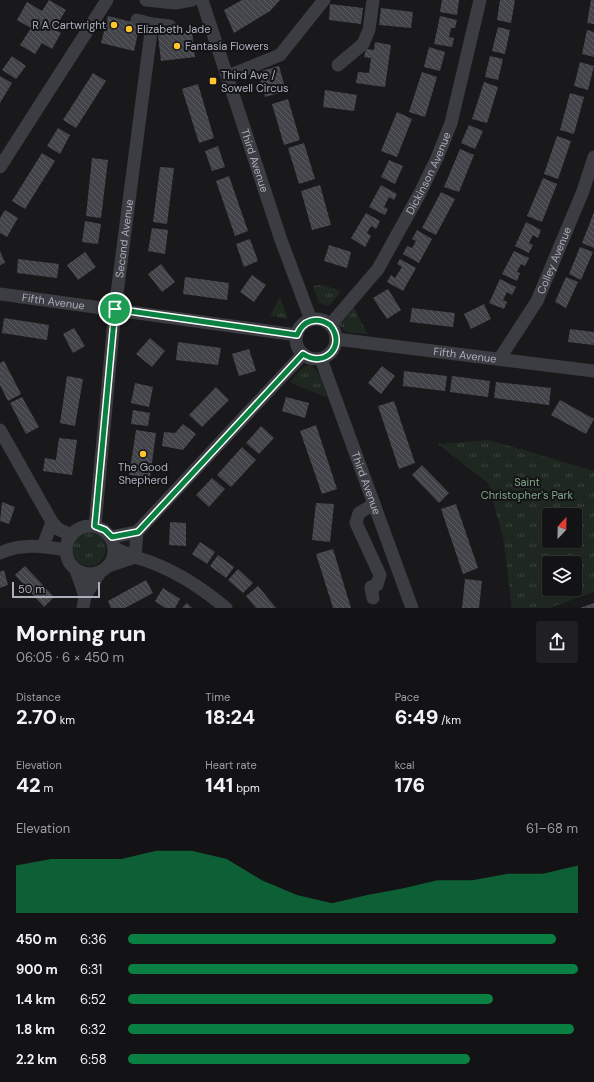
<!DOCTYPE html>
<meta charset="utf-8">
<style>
body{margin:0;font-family:"DM Sans",sans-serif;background:#202022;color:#f1f3f6;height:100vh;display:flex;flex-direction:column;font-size:15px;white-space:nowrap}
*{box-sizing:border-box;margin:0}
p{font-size:13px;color:#9d9ea0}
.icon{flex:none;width:22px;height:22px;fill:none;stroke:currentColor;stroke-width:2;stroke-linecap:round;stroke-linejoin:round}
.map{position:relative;height:608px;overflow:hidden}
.panel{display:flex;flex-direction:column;background:#131315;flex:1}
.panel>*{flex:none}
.needle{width:26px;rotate:22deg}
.tools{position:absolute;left:542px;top:508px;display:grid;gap:8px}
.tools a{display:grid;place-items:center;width:40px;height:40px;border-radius:4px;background:#131315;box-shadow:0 1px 3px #0004,0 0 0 1px #323234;font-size:20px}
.scale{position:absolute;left:12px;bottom:10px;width:88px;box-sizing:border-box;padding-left:4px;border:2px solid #abafbc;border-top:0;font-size:11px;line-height:14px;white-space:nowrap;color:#abafbc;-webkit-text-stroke:3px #141417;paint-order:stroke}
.pin{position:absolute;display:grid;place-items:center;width:34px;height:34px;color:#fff;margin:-17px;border:2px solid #fff;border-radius:50%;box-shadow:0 1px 4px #0007}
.round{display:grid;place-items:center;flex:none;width:42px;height:42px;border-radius:4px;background:#202022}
.overview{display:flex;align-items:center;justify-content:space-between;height:68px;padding:0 16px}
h1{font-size:22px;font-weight:800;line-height:30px}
.stats{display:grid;grid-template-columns:repeat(3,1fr);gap:6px;height:68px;padding:4px 16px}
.stats div{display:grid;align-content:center}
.stats b{font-size:20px;font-weight:800}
.stats small{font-size:11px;font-weight:400}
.stats p{font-size:11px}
.chart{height:112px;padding:8px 16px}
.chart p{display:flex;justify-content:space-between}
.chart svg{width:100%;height:72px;margin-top:4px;fill:#0b8043;opacity:.7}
ul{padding:0 16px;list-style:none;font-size:13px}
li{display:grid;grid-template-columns:64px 48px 1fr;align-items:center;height:30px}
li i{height:10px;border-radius:5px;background:#0b8043}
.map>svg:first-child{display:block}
</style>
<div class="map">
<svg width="594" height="608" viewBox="0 0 594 608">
<defs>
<pattern id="grass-tufts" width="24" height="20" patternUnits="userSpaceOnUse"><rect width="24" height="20" fill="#1e2720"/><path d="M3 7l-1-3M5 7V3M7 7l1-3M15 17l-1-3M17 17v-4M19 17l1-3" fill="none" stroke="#3c443e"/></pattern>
<pattern id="building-back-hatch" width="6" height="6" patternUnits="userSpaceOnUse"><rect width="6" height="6" fill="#434449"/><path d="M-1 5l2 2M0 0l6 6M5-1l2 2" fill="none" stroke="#5b5c61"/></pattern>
</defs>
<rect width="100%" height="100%" fill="#19191c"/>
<g fill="url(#grass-tufts)" fill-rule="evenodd">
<path d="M 323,285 L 341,291 L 329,306 L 319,303 L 313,286 Z"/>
<path d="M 280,297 L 288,319 L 270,316 Z"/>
<path d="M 353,305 L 367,334 L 347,332 L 339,326 L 339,322 Z"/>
<path d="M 309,365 C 322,371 323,386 327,398 L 290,382 L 303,367 Z"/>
<path d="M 489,440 L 594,471 L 594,592 L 549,608 L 512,608 L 503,537 L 488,483 L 438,444 ZM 549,515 L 575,515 L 575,541 L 549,541 ZM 549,563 L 575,563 L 575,589 L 549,589 Z"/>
<circle cx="89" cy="549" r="17"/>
</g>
<g fill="url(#building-back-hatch)">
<path d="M 49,0 L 66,10 L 54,29 L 61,33 L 52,49 L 42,43 L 35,54 L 20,45 L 31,28 L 17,20 L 27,2 L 42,11 Z"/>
<path d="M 242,0 L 280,0 L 270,11 L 234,33 L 224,10 Z"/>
<path d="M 442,0 L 459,0 L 457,15 L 440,12 Z"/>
<path d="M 500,0 L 515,0 L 511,23 L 497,20 Z"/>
<path d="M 591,0 L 594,0 L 594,24 L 587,23 Z"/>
<path d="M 330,4 L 363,8 L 361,24 L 329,20 Z"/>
<path d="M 381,8 L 413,12 L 411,28 L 379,25 Z"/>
<path d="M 108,16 L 140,24 L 134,51 L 101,43 Z"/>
<path d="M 440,16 L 457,20 L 455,28 L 451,28 L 449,37 L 454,38 L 452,47 L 434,44 Z"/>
<path d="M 498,27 L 510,30 L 505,54 L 492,51 Z"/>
<path d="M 587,30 L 594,32 L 594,57 L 582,54 Z"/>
<path d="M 192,31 L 195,57 L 161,61 L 158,35 Z"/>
<path d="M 375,42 L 391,45 L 385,87 L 356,83 L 358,72 L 369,73 L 371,58 L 364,57 L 366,49 L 374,50 Z"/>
<path d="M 429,47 L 445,52 L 440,71 L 424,67 Z"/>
<path d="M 12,56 L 26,66 L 16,79 L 2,70 Z"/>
<path d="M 490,56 L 503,59 L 498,80 L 485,77 Z"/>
<path d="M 580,62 L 594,66 L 588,90 L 574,86 Z"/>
<path d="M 279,66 L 286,91 L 265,97 L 258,72 Z"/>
<path d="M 422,72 L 437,77 L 425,117 L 409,112 Z"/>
<path d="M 93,73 L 106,81 L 76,128 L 63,120 Z"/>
<path d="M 0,76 L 12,83 L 0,103 Z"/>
<path d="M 484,82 L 498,87 L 487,123 L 472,119 Z"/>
<path d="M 198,84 L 214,138 L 199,143 L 182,89 Z"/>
<path d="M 325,90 L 357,95 L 354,111 L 323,107 Z"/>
<path d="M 570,93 L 584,97 L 574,134 L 560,130 Z"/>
<path d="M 288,99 L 300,140 L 284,145 L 272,104 Z"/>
<path d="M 397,112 L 412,119 L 397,157 L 381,151 Z"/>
<path d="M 469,125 L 483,131 L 475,149 L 461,143 Z"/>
<path d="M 58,128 L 70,135 L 60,154 L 47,146 Z"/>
<path d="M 557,136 L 571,141 L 558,179 L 544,174 Z"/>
<path d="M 304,143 L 315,179 L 299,184 L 288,148 Z"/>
<path d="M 218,146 L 225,167 L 212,171 L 205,151 Z"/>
<path d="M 460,149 L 474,155 L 459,192 L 444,187 Z"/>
<path d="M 42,153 L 55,161 L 25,209 L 12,201 Z"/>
<path d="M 92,158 L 108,160 L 101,218 L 86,216 Z"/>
<path d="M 389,160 L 403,166 L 395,184 L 381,177 Z"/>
<path d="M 160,167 L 174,168 L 167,224 L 153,222 Z"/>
<path d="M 229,176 L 248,231 L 235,236 L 216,181 Z"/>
<path d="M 543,178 L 557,184 L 542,222 L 527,216 Z"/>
<path d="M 320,185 L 331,225 L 312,230 L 301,191 Z"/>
<path d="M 381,185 L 397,194 L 394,200 L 389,197 L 384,207 L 388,209 L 385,215 L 369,207 Z"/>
<path d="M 441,192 L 455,199 L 436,235 L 422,228 Z"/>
<path d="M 5,210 L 18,218 L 7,237 L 0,233 L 0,218 Z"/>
<path d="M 594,212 L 594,248 L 582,243 Z"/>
<path d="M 366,213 L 380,221 L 376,229 L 371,226 L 367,233 L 371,236 L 365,247 L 351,238 Z"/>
<path d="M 85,221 L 101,224 L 98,244 L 82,242 Z"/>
<path d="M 526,222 L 541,230 L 538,238 L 533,235 L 529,243 L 533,245 L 529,253 L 515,246 Z"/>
<path d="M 152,228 L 168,230 L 165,254 L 148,251 Z"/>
<path d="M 417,230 L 432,239 L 419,263 L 403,254 L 407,246 L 412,248 L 416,241 L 412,239 Z"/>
<path d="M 250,239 L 258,261 L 244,267 L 236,244 Z"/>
<path d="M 329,245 L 351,252 L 347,268 L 324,261 Z"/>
<path d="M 580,247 L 593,252 L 581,280 L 569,274 Z"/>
<path d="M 0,251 L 5,263 L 0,265 Z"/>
<path d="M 514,251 L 529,258 L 525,266 L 521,264 L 517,272 L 520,273 L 517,281 L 502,274 Z"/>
<path d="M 85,252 L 96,267 L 78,280 L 67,265 Z"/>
<path d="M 18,259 L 59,264 L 57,278 L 17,273 Z"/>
<path d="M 400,259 L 416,268 L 403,291 L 387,282 L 391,275 L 395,278 L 402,267 L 397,264 Z"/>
<path d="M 161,264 L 175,282 L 162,292 L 148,274 Z"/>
<path d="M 252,275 L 266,285 L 254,302 L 240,292 Z"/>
<path d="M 185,277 L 229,283 L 227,300 L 183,294 Z"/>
<path d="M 566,277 L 578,282 L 566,308 L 555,302 Z"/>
<path d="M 500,279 L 516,287 L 512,295 L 507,292 L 503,300 L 507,302 L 504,309 L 489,303 Z"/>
<path d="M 388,289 L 401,310 L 387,319 L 373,298 Z"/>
<path d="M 484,304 L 491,319 L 471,329 L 464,314 Z"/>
<path d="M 412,308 L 455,313 L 453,327 L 410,322 Z"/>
<path d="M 4,318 L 49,325 L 47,340 L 2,333 Z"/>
<path d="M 74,328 L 85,346 L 73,353 L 63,334 Z"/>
<path d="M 570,329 L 594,332 L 594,345 L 568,342 Z"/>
<path d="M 150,338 L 165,351 L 152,367 L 136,354 Z"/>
<path d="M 178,342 L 221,348 L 218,365 L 176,360 Z"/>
<path d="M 249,349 L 256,371 L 239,376 L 232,354 Z"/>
<path d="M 4,361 L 21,394 L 8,401 L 0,385 L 0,363 Z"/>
<path d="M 382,366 L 395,376 L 381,394 L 368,383 Z"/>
<path d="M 404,371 L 447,376 L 445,391 L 403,386 Z"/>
<path d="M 67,376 L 83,379 L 75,426 L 60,423 Z"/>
<path d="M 452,376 L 490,381 L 488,397 L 450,392 Z"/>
<path d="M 496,382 L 551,388 L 549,405 L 494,398 Z"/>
<path d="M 135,383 L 153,387 L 149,407 L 131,403 Z"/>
<path d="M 216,387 L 229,400 L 202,427 L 189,415 Z"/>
<path d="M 22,397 L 39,427 L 26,434 L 10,403 Z"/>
<path d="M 286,397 L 309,403 L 305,418 L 282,411 Z"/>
<path d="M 560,400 L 594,419 L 586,434 L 551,415 Z"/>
<path d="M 394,401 L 415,463 L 399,469 L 378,406 Z"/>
<path d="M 133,410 L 150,413 L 148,426 L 131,424 Z"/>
<path d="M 183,424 L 196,434 L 183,450 L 162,446 L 164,432 L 175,433 Z"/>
<path d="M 316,425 L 337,489 L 322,494 L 300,431 Z"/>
<path d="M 261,426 L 274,438 L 259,454 L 246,443 Z"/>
<path d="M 136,430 L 156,433 L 150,477 L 129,475 Z"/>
<path d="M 59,438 L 77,440 L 72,475 L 43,471 L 45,458 L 56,460 Z"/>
<path d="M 242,447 L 256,460 L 231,487 L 217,475 Z"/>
<path d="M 422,465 L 449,493 L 439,503 L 412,475 Z"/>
<path d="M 212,478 L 225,489 L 209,507 L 196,495 Z"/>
<path d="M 2,502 L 15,507 L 9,524 L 0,521 Z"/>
<path d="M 316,503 L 334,504 L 330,542 L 312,540 Z"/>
<path d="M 456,504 L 478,568 L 463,574 L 441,509 Z"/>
<path d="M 170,522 L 186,523 L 186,546 L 169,545 Z"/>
<path d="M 200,542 L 215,552 L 207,564 L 192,554 Z"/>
<path d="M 333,549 L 351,608 L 333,608 L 316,554 Z"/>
<path d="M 218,555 L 234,567 L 226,578 L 210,566 Z"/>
<path d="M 25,566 L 54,597 L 44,607 L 15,575 Z"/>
<path d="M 238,569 L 253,583 L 243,593 L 228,580 Z"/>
<path d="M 4,570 L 8,585 L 0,588 L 0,572 Z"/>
<path d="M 465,579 L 482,581 L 479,608 L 462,608 Z"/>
<path d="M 146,580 L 153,593 L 125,608 L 111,608 L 108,601 Z"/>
<path d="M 258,586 L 276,608 L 256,608 L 246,596 Z"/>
<path d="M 163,588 L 180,599 L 175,608 L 165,608 L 155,601 Z"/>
<path d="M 187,603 L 192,608 L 182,608 Z"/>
<path d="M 594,603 L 594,608 L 580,608 Z"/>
</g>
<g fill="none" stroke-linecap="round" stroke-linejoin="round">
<g stroke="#3c3c43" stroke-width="13">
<path d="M 146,0 L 175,3 L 192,0"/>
<path id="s1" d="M 202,0 L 281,240 L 311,320"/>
<path d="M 152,24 L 170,26"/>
<path d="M 338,65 L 363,44 L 369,30 L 373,0"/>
<path d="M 228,76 L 280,55 L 324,0"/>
<path d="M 0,167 L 107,0"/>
<path id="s2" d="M 0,294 L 297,335"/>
<circle cx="316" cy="339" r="20"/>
<path id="s3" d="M 330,325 L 378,269 L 420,193 L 437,158 L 451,123 L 480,0"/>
<path id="s4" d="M 336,339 L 594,371"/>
<path id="s5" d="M 500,358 L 537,301 L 583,191 L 594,157"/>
<path id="s6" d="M 321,359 L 412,608"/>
<path d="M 0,430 L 52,522 L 58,529 L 71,535"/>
<circle cx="90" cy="550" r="24"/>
<path id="s7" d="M 95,526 L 115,309 L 152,24 L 137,20"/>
<path d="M 137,532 L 303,354"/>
<path d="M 111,537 L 137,532 L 135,557 C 170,567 198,585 226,608"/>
<path d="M 43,546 L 52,522"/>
<path d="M 0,553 C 21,543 44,546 66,550"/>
<path d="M 108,566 L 135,557 L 114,548"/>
<path d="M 76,570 L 85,596 L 99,574"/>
<path d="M 373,598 L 371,587 L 377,585 L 380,575 L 356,523 L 359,513 L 374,504"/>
<path d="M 83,608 L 85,596"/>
</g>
</g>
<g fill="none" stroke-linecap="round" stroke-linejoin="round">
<defs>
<path id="route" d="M 115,309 L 297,335 C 303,320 317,316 330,325 C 347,345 325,369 303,354 L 138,532 L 112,537 L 105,530 L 95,526 Z"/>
</defs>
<use href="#route" stroke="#fff" stroke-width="8"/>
<use href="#route" stroke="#0b8043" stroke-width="5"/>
</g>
<g fill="#ffc42e" stroke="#141417" stroke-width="1.5">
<circle cx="114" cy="25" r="4"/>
<circle cx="129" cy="29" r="4"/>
<circle cx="177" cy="46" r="4"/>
<rect x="209" y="77" width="8" height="8" rx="2"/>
<circle cx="143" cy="454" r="4"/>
</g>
<g text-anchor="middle" stroke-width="4" stroke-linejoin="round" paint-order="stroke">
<g font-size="11" fill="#abafbc" stroke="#141417" text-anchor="start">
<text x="106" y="29" text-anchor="end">R A Cartwright</text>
<text x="137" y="33">Elizabeth Jade</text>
<text x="185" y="50">Fantasia Flowers</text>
<text x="221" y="79">Third Ave /<tspan x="221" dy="13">Sowell Circus</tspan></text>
<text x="143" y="471" text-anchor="middle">The Good<tspan x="143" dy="13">Shepherd</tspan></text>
</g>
<g font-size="11" fill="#abafbc" stroke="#141417">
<text dy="4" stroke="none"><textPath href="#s1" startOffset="169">Third Avenue</textPath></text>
<text dy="4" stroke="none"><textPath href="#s3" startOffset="182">Dickinson Avenue</textPath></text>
<text dy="4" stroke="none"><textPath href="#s7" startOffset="289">Second Avenue</textPath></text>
<text dy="4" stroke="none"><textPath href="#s5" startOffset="112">Colley Avenue</textPath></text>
<text dy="4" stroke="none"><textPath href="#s2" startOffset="54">Fifth Avenue</textPath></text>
<text dy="4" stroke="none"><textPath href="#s4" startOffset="130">Fifth Avenue</textPath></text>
<text dy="4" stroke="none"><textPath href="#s6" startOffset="132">Third Avenue</textPath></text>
</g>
<g font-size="11" fill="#80a885" stroke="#141417">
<text x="527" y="486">Saint<tspan x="527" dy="13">Christopher's Park</tspan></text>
</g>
</g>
</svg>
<div class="tools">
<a><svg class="needle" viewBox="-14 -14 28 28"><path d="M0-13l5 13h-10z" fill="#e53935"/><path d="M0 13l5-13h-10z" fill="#9d9ea0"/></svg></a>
<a><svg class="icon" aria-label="layers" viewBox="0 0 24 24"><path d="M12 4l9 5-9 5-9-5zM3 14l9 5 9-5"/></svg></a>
</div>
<div class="scale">50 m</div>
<div class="pin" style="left:115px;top:309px;background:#1e9e55"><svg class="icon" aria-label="arrive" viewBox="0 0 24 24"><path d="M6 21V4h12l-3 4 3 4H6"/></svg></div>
</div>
<section class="panel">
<div class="overview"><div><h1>Morning run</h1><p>06:05 · 6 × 450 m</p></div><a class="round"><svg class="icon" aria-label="share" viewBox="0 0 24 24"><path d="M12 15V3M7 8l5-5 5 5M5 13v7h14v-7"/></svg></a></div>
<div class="stats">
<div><p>Distance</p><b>2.70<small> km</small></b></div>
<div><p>Time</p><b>18:24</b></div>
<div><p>Pace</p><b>6:49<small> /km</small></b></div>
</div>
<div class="stats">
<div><p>Elevation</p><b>42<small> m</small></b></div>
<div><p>Heart rate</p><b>141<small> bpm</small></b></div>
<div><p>kcal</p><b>176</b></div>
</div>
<div class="chart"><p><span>Elevation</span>61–68 m</p>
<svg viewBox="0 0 160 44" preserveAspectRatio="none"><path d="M0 44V15L10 11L20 11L30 11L40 6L50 6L60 11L70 24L80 33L90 38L100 33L110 29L120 24L130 24L140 20L150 20L160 15V44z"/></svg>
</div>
<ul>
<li><b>450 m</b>6:36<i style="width:95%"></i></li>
<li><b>900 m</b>6:31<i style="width:100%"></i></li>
<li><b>1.4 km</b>6:52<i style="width:81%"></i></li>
<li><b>1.8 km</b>6:32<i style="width:99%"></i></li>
<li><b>2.2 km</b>6:58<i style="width:76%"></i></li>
</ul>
</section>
